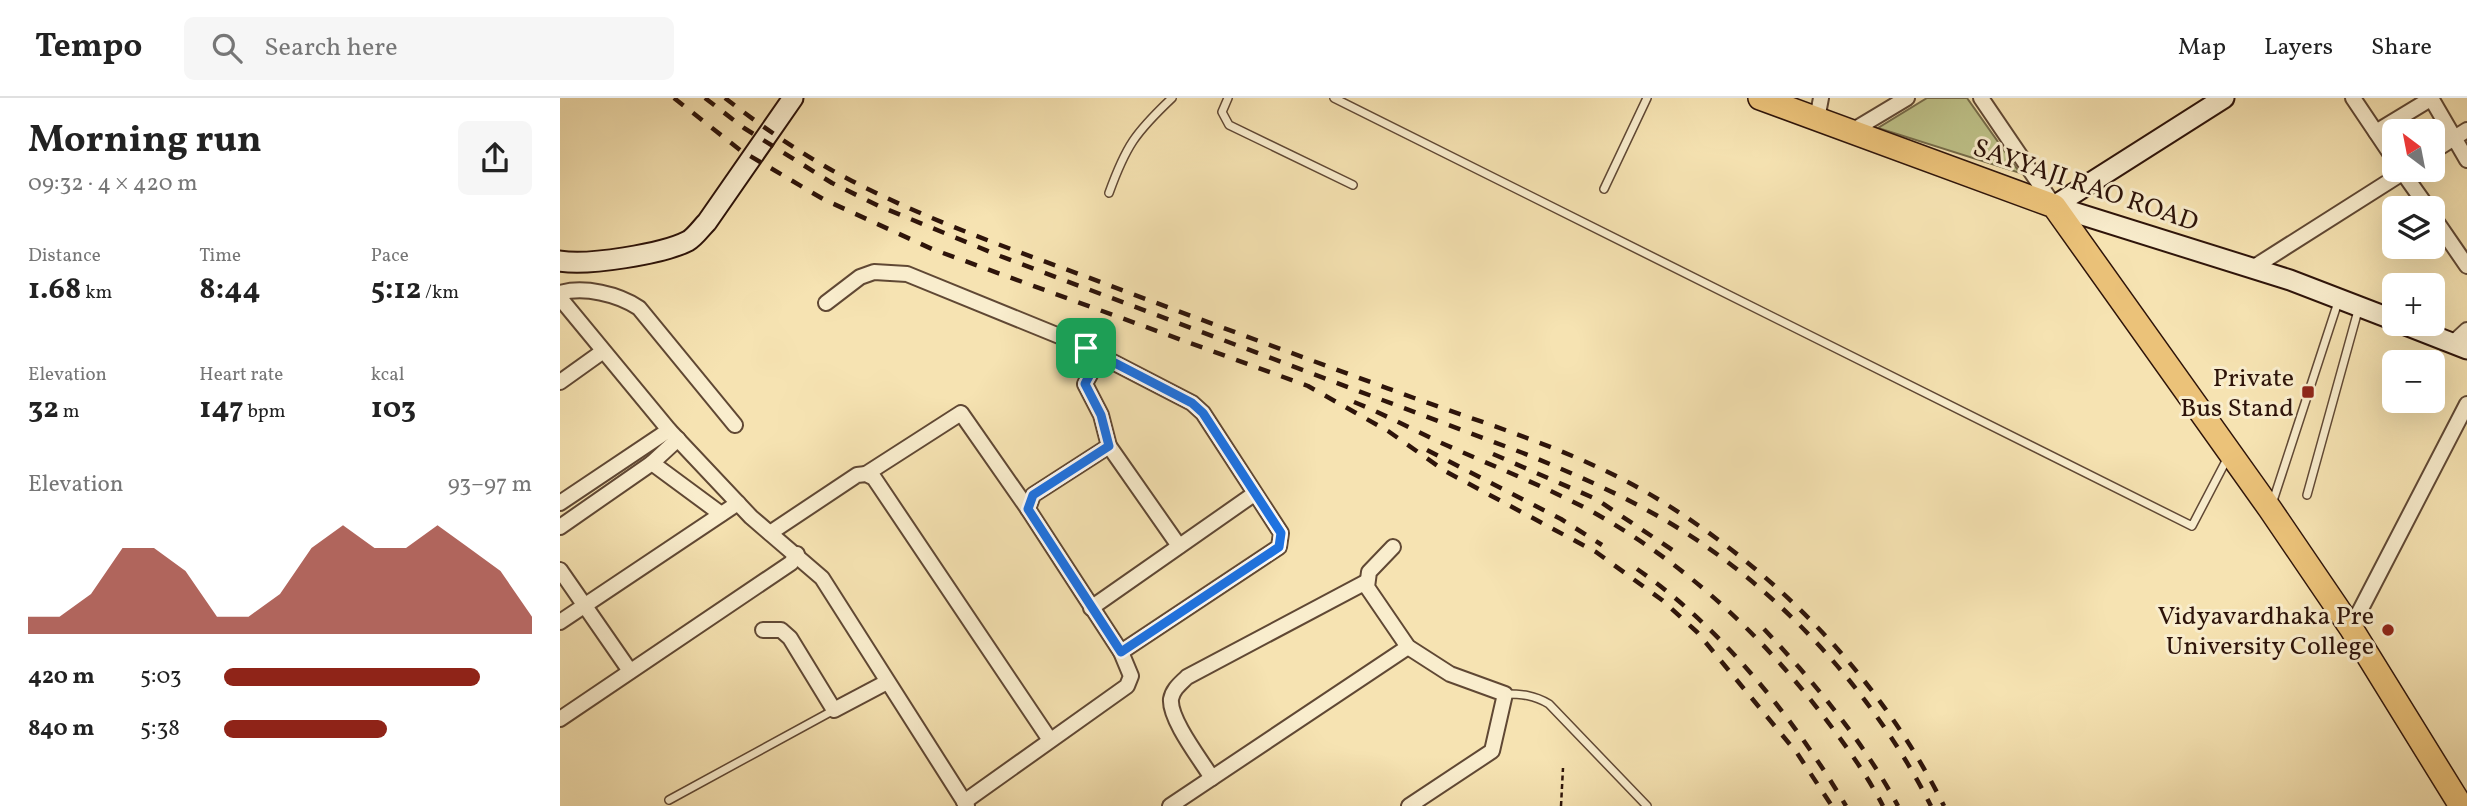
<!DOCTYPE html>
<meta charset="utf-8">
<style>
body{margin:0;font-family:Vollkorn,serif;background:#f6f6f6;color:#222;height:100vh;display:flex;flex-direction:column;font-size:26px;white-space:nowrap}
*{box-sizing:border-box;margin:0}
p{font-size:23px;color:#767676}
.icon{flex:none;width:38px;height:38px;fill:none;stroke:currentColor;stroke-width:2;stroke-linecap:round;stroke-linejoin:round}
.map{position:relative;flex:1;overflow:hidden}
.drawer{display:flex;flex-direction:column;background:#fff;width:560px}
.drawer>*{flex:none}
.needle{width:46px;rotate:328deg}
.buttons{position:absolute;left:1822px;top:21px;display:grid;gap:14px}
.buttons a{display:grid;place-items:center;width:63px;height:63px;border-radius:10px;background:#fff;box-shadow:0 7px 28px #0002;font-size:35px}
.pin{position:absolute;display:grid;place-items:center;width:60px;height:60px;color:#fff;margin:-30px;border-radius:14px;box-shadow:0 4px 10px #0006}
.round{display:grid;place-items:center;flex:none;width:74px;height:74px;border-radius:10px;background:#f6f6f6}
.headline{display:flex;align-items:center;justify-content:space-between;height:119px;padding:0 28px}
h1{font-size:38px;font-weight:700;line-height:52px}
.stats{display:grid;grid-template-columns:repeat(3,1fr);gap:10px;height:119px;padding:7px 28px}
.stats div{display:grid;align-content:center}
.stats b{font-size:30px;font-weight:700}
.stats small{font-size:19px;font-weight:400}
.stats p{font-size:19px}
.chart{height:196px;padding:14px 28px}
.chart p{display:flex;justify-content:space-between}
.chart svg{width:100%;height:126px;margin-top:7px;fill:#8f2418;opacity:.7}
ul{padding:0 28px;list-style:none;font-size:23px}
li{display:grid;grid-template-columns:112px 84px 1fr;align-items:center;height:52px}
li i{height:18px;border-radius:9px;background:#8f2418}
header{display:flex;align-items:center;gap:42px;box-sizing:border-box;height:98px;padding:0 35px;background:#fff;border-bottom:2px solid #e0e0e0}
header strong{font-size:33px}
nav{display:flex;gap:38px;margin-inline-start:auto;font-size:24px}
.search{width:490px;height:63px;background:#f6f6f6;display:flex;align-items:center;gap:18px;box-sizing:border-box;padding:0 24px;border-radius:10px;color:#767676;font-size:26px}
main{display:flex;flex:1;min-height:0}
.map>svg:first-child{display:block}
</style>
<header>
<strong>Tempo</strong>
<div class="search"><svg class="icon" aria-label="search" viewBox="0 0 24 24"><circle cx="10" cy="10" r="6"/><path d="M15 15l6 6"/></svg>Search here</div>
<nav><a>Map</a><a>Layers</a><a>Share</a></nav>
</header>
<main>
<section class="drawer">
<div class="headline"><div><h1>Morning run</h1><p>09:32 · 4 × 420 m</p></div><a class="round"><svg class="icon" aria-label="share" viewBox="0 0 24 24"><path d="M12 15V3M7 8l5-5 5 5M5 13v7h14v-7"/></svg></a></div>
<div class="stats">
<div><p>Distance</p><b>1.68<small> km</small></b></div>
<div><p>Time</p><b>8:44</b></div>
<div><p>Pace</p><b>5:12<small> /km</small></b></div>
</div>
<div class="stats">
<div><p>Elevation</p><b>32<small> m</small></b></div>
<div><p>Heart rate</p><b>147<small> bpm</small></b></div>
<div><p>kcal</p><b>103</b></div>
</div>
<div class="chart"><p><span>Elevation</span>93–97 m</p>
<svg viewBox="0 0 160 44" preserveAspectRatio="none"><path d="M0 44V38L10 38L20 30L30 14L40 14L50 22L60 38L70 38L80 30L90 14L100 6L110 14L120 14L130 6L140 14L150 22L160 38V44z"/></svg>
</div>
<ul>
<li><b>420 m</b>5:03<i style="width:83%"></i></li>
<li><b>840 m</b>5:38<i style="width:53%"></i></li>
</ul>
</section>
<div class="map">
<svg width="1907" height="708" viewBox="0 0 1907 708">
<rect width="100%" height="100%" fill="#f6e3b2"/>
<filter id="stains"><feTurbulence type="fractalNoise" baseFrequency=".00286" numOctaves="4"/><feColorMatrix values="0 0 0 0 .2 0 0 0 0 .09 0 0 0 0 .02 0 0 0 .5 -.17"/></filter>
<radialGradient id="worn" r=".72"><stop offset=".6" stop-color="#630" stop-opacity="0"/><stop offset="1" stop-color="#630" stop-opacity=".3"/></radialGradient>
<path fill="#bfc38a" stroke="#766c4a" stroke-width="2" d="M 1367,0 L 1407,0 L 1460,75 L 1318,30 Z"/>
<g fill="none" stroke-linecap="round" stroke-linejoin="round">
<defs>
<g id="lane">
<path d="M 668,0 L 662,14 L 669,27 L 793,87"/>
<path d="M 774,0 L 1632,428 L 1668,359"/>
<path d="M 1044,91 L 1087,0"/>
<path d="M 549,95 C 566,48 575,35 612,0"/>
<path d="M 1747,397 L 1799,209"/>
<path d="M 1712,406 L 1779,201"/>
<path d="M 945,596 C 962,596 974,597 989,606 L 1087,708"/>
<path d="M 109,702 L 274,612"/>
</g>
<g id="street">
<path d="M 1421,0 L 1493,106"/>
<path d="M 1793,0 L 1834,61"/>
<path d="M 1871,0 L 1907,62"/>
<path d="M 1257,21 L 1261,0"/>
<path d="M 1292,33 L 1347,0"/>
<path d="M 1816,34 L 1872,0"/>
<path d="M 1872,54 L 1907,32"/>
<path d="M 1841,72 L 1868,110"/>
<path d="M 1872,117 L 1907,168"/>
<path d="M 1691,171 L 1847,72"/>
<path d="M 0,195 C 24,188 58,196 79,210 L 175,327"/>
<path d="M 0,200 L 109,332 L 191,419 L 262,480 L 407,708"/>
<path d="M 266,205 L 300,179 L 314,174 L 347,176 L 514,244 L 632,305 L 643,315 L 721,435 L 719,449 L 561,554"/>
<path d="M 1893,245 L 1907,232"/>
<path d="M 527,251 C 539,270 534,267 525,286 L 541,317 L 549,348 L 619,448"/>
<path d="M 0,284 L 42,254"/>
<path d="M 92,365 L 118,341"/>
<path d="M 306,376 L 401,315 L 468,411"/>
<path d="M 0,405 L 109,332"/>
<path d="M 0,429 L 92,365 L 161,416"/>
<path d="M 210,435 L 297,377 L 306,376 L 314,380 L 490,642"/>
<path d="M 833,449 L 809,474 L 807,489 L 848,549 L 890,576 L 945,596 L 932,653 L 849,708"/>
<path d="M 0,472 L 70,573"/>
<path d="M 531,510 L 694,396"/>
<path d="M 0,524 L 178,405"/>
<path d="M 1791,530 L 1907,306"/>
<path d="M 203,532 L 221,532 L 230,540 L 274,612 L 327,584"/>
<path d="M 0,621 L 231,465 L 237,456"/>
<path d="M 652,680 C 641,662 609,621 611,601 C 613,591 620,586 627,579 L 806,484"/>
<path d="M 404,704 L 567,588 L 571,578 L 561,554 L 468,411 L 473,397 L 549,348"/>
<path d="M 610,708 L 848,549"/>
</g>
<g id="secondary">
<path d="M 1494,108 L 1730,182 L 1834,222"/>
<path d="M 1494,108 L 1664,0"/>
<path d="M 0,163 C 27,168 103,156 128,143 C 135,139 141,130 147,124 L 233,0"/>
<path d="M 1843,226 L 1907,251"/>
</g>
<path id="primary" d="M 1200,0 L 1494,108 L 1710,411 L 1791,530 L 1901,708"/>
</defs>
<use href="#lane" stroke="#604834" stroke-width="10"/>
<use href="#street" stroke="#604834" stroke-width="18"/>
<use href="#secondary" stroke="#2e140a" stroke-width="23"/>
<use href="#primary" stroke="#2e140a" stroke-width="26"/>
<path stroke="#2e140a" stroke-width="2.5" stroke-dasharray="5 3.5" stroke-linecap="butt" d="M 1001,708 L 1003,670"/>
<use href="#lane" stroke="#f9edcd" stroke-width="7"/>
<use href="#street" stroke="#f9edcd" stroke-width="14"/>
<use href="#secondary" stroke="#f9edcd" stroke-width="19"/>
<use href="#primary" stroke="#ebc279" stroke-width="23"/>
<g stroke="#2e140a" stroke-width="4.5" stroke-dasharray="12 12" stroke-linecap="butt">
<path d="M 114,0 L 180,52 L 263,101 L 372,151 L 748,288 L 828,333 L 885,373 L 1036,454 L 1102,502 L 1137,534 L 1237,655 L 1272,708"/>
<path d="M 145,0 L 184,30 L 272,85 L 319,108 L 440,158 L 963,355 C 1027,381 1090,409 1147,449 C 1240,514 1320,607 1371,708"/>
<path d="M 165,0 C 205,31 247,60 292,83 C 368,122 448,150 527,179 C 636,220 745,260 854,300 C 938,330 1025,356 1101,403 C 1220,476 1322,583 1384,708"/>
<path d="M 794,304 C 826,317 855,333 886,347 C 935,369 984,388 1031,413 C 1123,464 1197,532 1261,615 C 1284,645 1306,675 1323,708"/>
<path d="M 867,352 L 1001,421 L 1042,447"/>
<path d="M 933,356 L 1036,401 L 1114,453"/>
<path d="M 1077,471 C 1161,529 1234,620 1286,708"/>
<path d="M 1204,531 C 1255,585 1303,643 1338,708"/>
</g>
</g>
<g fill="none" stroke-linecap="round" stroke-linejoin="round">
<defs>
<path id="route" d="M 526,250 L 632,305 L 643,315 L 721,435 L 719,449 L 561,554 L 468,411 L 473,397 L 549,348 L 541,317 L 525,286 C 534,267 539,270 526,250 Z"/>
</defs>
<use href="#route" stroke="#fff" stroke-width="14"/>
<use href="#route" stroke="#1a73e8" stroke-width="9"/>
</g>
<g fill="#8f2418" stroke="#f9edcd" stroke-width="2.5">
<rect x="1741" y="287" width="14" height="14" rx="3.5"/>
<circle cx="1828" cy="532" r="7"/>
</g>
<g text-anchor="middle" stroke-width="6" stroke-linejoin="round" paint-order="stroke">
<g font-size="26" fill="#2e140a" stroke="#f9edcd">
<text transform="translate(1526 86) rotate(19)" y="9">SAYYAJI RAO ROAD</text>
</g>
<g font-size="26" fill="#2e140a" stroke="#f9edcd" text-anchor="end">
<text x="1734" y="288">Private<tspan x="1734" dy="30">Bus Stand</tspan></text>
<text x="1814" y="526">Vidyavardhaka Pre<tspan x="1814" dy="30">University College</tspan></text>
</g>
</g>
<rect width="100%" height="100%" filter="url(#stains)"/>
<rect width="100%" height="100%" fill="url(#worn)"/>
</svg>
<div class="buttons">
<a><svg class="needle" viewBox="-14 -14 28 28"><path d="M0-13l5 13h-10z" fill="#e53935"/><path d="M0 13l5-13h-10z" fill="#767676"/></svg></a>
<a><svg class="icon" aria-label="layers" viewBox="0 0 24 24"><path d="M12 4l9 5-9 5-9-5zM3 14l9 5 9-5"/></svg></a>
<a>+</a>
<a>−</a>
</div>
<div class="pin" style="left:526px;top:250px;background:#1e9e55"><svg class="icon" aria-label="arrive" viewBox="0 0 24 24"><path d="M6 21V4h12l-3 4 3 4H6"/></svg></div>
</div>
</main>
